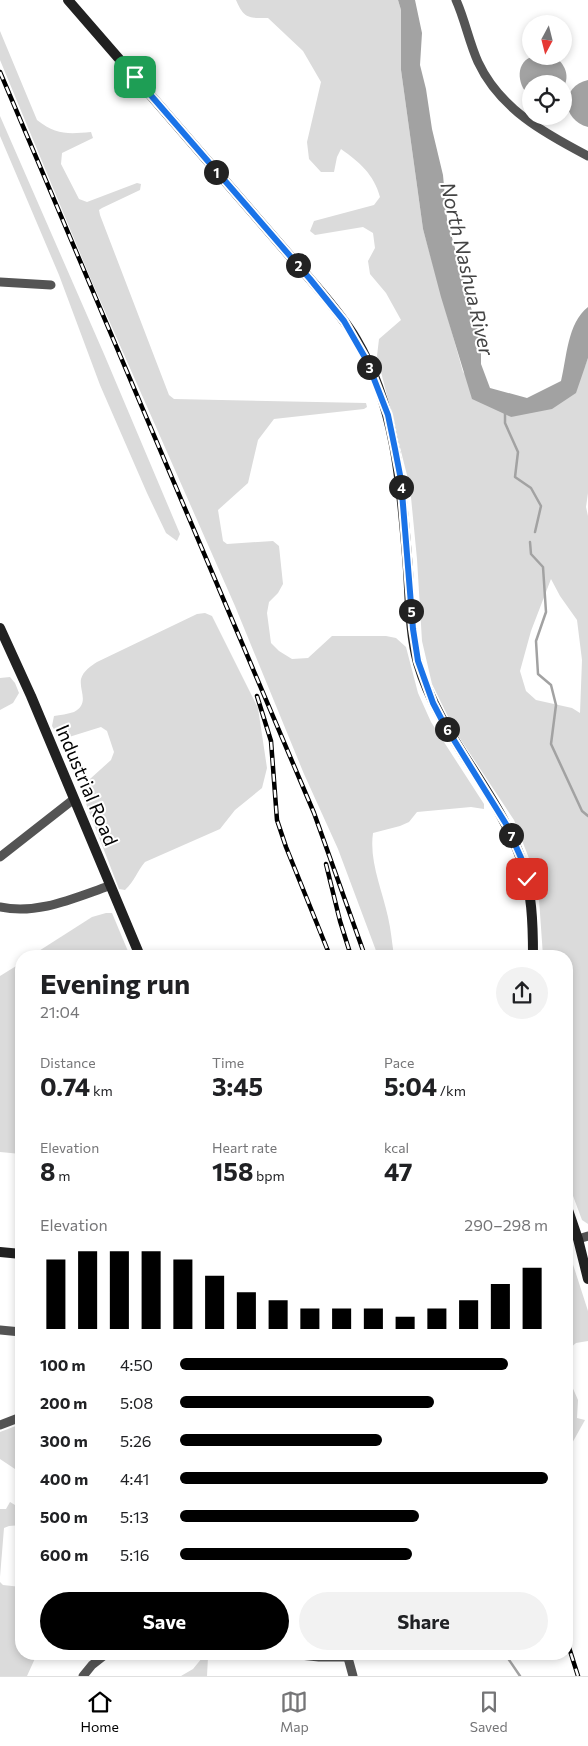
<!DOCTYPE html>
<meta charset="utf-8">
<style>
body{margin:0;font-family:Commissioner,sans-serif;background:#f2f2f2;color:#202124;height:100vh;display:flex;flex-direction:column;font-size:19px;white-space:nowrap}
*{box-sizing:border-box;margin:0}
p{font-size:16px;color:#757577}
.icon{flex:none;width:28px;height:28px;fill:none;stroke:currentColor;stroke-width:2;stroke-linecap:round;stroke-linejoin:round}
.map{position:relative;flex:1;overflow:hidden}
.details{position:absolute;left:15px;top:950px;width:558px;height:710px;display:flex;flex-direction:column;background:#fff;border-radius:20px;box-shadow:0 2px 8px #0003}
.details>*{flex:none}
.needle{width:32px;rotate:187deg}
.buttons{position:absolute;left:522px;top:15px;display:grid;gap:10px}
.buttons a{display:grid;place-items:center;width:50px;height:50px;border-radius:50%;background:#fff;box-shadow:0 2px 8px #0003;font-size:25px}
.pin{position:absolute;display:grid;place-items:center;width:42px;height:42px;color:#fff;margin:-21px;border-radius:10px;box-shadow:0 2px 8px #0006}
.km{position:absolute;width:25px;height:25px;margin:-12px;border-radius:50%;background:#222;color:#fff;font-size:14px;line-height:25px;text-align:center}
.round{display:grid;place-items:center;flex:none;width:52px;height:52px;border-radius:26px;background:#f2f2f2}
.headline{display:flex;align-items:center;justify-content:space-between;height:85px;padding:0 25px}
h1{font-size:28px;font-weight:700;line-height:38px}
.figures{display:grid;grid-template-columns:repeat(3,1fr);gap:8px;height:85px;padding:5px 25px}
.figures div{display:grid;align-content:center}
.figures b{font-size:25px;font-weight:700}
.figures small{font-size:14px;font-weight:400}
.figures p{font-size:14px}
.chart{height:140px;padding:10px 25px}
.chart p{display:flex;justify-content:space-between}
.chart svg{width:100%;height:90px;margin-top:5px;stroke:#000;stroke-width:6}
.button{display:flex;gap:10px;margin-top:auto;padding:10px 25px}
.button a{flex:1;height:58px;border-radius:30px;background:#000;color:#fff;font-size:20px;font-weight:700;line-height:58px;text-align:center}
.button a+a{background:#f2f2f2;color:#202124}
ul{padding:0 25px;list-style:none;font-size:16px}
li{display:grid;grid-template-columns:80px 60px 1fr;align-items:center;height:38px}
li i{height:12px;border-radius:6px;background:#000}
.tab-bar{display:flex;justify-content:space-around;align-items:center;height:70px;border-top:1px solid #e0e0e0;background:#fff;font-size:14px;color:#757577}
.tab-bar a{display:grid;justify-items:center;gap:2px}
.tab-bar .current{color:#000}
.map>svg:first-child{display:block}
</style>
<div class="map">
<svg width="588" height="1676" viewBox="0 0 588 1676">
<rect width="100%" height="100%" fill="#fff"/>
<g fill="#dbdbdb" fill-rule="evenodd">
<path d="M 236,0 L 398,0 L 401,10 L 401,70 L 423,229 L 463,372 L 511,417 L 585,366 L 588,358 L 588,493 L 586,507 L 588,516 L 588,1224 L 582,1220 L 566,1177 L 566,956 L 543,956 L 539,899 L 532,866 L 514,820 L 455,731 L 432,684 L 422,641 L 417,559 L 410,487 L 377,356 L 379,339 L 401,320 L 386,293 L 370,274 L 368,261 L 375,248 L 373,233 L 363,227 L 315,235 L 310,231 L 314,221 L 374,205 L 380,197 C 374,174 359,162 341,149 L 337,157 L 334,172 L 321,172 L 309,159 L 307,142 L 321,82 L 303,51 L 268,18 C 249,18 244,19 236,0 ZM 551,579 L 560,596 L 577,620 L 582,660 L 580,713 L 572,708 L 536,700 L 526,691 L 520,671 L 531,631 Z"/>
<path d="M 0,31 L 37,120 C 56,135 68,134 91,132 L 93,138 L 62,153 L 61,164 L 79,199 L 87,202 L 137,183 L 141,184 L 140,190 L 102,208 L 99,210 L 100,215 L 169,395 L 174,399 L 366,403 L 367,407 L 364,409 L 274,419 L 258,440 L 248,483 L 218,510 L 223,541 L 227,544 L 273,541 L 279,546 L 283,584 L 278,593 L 269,602 L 267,613 L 271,643 L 279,651 L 292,659 L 308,658 L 332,636 L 386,636 L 396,638 L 406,647 L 418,693 L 431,722 L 484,804 L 484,809 L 471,807 L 417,812 L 409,822 L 400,826 L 373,833 C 369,861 382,889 388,917 C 391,930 392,943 394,956 L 378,956 L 338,849 L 304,774 L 235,606 L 92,282 L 0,60 Z"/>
<path d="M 0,116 L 104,354 L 180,534 L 177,541 L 166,533 L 147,493 L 100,385 L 59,275 L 0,136 Z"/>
<path d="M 205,613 L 212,616 L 258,708 L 267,768 L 262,788 L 235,810 L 220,829 L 145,862 C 137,871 135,881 125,890 L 119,889 L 80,788 L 111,760 L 114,752 L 107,731 L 101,727 L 69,737 L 58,736 L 52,726 L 54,716 C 60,715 68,714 74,712 C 90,703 79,691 81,679 C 83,671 91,666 97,662 L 197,614 Z"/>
<path d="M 10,677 L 15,683 L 19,693 L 13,703 L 0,710 L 0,678 Z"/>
<path d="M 106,913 L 112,913 L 130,956 L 31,956 L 92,917 Z"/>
<path d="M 21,963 L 21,1154 L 0,1152 L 0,976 Z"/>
<path d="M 566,1251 L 569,1252 L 588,1311 L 588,1341 L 576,1343 L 570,1348 L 567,1363 L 567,1375 L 578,1400 L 577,1418 L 585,1420 L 566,1454 Z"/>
<path d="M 21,1424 L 21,1473 L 0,1459 L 0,1432 Z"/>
<path d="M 21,1485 L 21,1525 L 9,1526 L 4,1528 L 0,1577 L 0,1509 L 6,1509 L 10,1502 L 15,1505 L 20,1497 L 15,1494 Z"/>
<path d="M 0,1582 L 3,1585 L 21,1587 L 21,1654 L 37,1654 L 27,1676 L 0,1676 Z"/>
<path d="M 208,1657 L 207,1676 L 181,1676 L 193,1669 L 202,1658 Z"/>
</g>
<g fill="#a2a2a2">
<path d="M 398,0 L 415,0 L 422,33 L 420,65 L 426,89 L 432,129 L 443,175 L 447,219 L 475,322 L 481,337 L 481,364 L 490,388 L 527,398 L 561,381 C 567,357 567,324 588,307 L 588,358 L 576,393 L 552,409 L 511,417 L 472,399 L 441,297 L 423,229 L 401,70 L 401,10 Z"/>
<path d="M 554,56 C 565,64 570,75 564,87 L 564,84 L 531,84 L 531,97 C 518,88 514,64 531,57 C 537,54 548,56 554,56 Z"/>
<path d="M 588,80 L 588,127 C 561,120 560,86 588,80 Z"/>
</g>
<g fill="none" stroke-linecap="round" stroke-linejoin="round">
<g stroke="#a2a2a2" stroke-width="2.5">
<path d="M 505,412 L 505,423 L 518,452 L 515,477 L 531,488 L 541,506 L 535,532"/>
<path d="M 530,542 L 531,554 L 543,567 L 546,612 L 536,641 L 538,674 L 551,685 L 556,705 L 551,744 L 582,811 L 588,816"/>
<path d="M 566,1418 L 568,1427 L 566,1429"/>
<path d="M 505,1654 L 520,1676"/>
</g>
<g stroke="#545454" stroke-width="9">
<path d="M 456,0 C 465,20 469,42 478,62 C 500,109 544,133 588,156"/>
<path d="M 0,282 L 51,285"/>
<path d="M 0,857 L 74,799"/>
<path d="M 0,907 C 38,915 74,898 109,886"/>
<path d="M 578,1239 L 588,1236"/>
<path d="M 0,1330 L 21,1332"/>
<path d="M 0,1425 L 21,1417"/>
<path d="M 290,1654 L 319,1657 L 348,1657"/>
<path d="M 347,1654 L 353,1676"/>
<path d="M 83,1676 L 92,1665 L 106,1654"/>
</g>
<g stroke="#212121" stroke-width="10">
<path d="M 68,0 L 310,279 C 326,298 343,317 356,339 C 395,405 401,482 407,557 C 410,590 409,632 418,663 C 439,735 496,789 521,859 C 532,890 533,924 533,956"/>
<path d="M 0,628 L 31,696 L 140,956"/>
<path d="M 566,1204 L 578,1239 L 588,1279"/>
<path d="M 0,1252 L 21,1254"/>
</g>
<defs>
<g id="rail">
<path d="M 0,72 L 314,813 L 365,956"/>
<path d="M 257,696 L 271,741 L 277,820 L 286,847 L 330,956"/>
<path d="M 326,864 L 340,921 L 351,956"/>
<path d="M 566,1638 L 578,1676"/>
</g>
</defs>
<use href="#rail" stroke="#000" stroke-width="4.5"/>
<use href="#rail" stroke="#fff" stroke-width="2.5" stroke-dasharray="8" stroke-linecap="butt"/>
</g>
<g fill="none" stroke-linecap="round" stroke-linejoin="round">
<defs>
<path id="route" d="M 135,77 L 310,279 L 344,321 L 367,361 L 388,415 L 395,449 L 401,480 L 413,629 L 418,661 L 433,703 L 444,724 L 506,824 L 522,860 L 527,879"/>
</defs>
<use href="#route" stroke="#fff" stroke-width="10"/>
<use href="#route" stroke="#1a73e8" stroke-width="6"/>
</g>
<g text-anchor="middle" stroke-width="4" stroke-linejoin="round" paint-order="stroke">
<g font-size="19" fill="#000" stroke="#fff">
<text transform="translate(87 785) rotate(67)" y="7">Industrial Road</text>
</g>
<g font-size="20" font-style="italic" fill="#434343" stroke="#fff">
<text transform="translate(467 269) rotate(77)" y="7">North Nashua River</text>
</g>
</g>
</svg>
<div class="buttons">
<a><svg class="needle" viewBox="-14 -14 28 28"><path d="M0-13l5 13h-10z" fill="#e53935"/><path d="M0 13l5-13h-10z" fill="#757577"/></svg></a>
<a><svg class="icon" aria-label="locate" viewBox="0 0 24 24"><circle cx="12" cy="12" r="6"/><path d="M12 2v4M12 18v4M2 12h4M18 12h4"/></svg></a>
</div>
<div class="pin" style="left:135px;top:77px;background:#1e9e55"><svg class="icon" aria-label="arrive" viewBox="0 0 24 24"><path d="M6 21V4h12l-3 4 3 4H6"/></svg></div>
<div class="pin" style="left:527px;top:879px;background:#d93025"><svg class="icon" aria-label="check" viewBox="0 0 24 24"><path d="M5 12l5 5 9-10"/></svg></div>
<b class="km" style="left:216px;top:172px">1</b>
<b class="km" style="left:298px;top:265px">2</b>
<b class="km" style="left:369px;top:367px">3</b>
<b class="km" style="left:401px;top:487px">4</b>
<b class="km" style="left:411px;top:611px">5</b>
<b class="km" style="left:447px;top:729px">6</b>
<b class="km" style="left:511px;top:835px">7</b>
<section class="details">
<div class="headline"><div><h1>Evening run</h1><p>21:04</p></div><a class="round"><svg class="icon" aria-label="share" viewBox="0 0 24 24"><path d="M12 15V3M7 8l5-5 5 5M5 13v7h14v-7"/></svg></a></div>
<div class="figures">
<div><p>Distance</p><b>0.74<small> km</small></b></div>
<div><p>Time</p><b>3:45</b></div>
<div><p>Pace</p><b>5:04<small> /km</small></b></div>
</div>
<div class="figures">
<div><p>Elevation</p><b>8<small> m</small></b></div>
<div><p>Heart rate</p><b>158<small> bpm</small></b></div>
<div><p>kcal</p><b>47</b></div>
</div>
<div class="chart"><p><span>Elevation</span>290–298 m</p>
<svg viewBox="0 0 160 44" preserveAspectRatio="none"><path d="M5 44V10M15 44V6M25 44V6M35 44V6M45 44V10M55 44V18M65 44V26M75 44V30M85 44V34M95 44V34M105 44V34M115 44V38M125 44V34M135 44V30M145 44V22M155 44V14"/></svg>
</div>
<ul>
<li><b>100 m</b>4:50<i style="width:89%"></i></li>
<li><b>200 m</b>5:08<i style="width:69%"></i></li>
<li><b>300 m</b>5:26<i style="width:55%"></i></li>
<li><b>400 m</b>4:41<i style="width:100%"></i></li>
<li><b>500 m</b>5:13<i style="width:65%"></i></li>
<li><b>600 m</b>5:16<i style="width:63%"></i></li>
</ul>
<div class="button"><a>Save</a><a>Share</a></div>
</section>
</div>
<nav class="tab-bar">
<a class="current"><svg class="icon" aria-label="home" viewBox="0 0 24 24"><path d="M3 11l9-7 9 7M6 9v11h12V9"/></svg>Home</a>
<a><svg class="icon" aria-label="map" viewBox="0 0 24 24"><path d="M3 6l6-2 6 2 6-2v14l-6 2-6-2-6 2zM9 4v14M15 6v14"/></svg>Map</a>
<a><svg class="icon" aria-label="saved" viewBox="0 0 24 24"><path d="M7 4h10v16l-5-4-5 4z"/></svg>Saved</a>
</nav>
